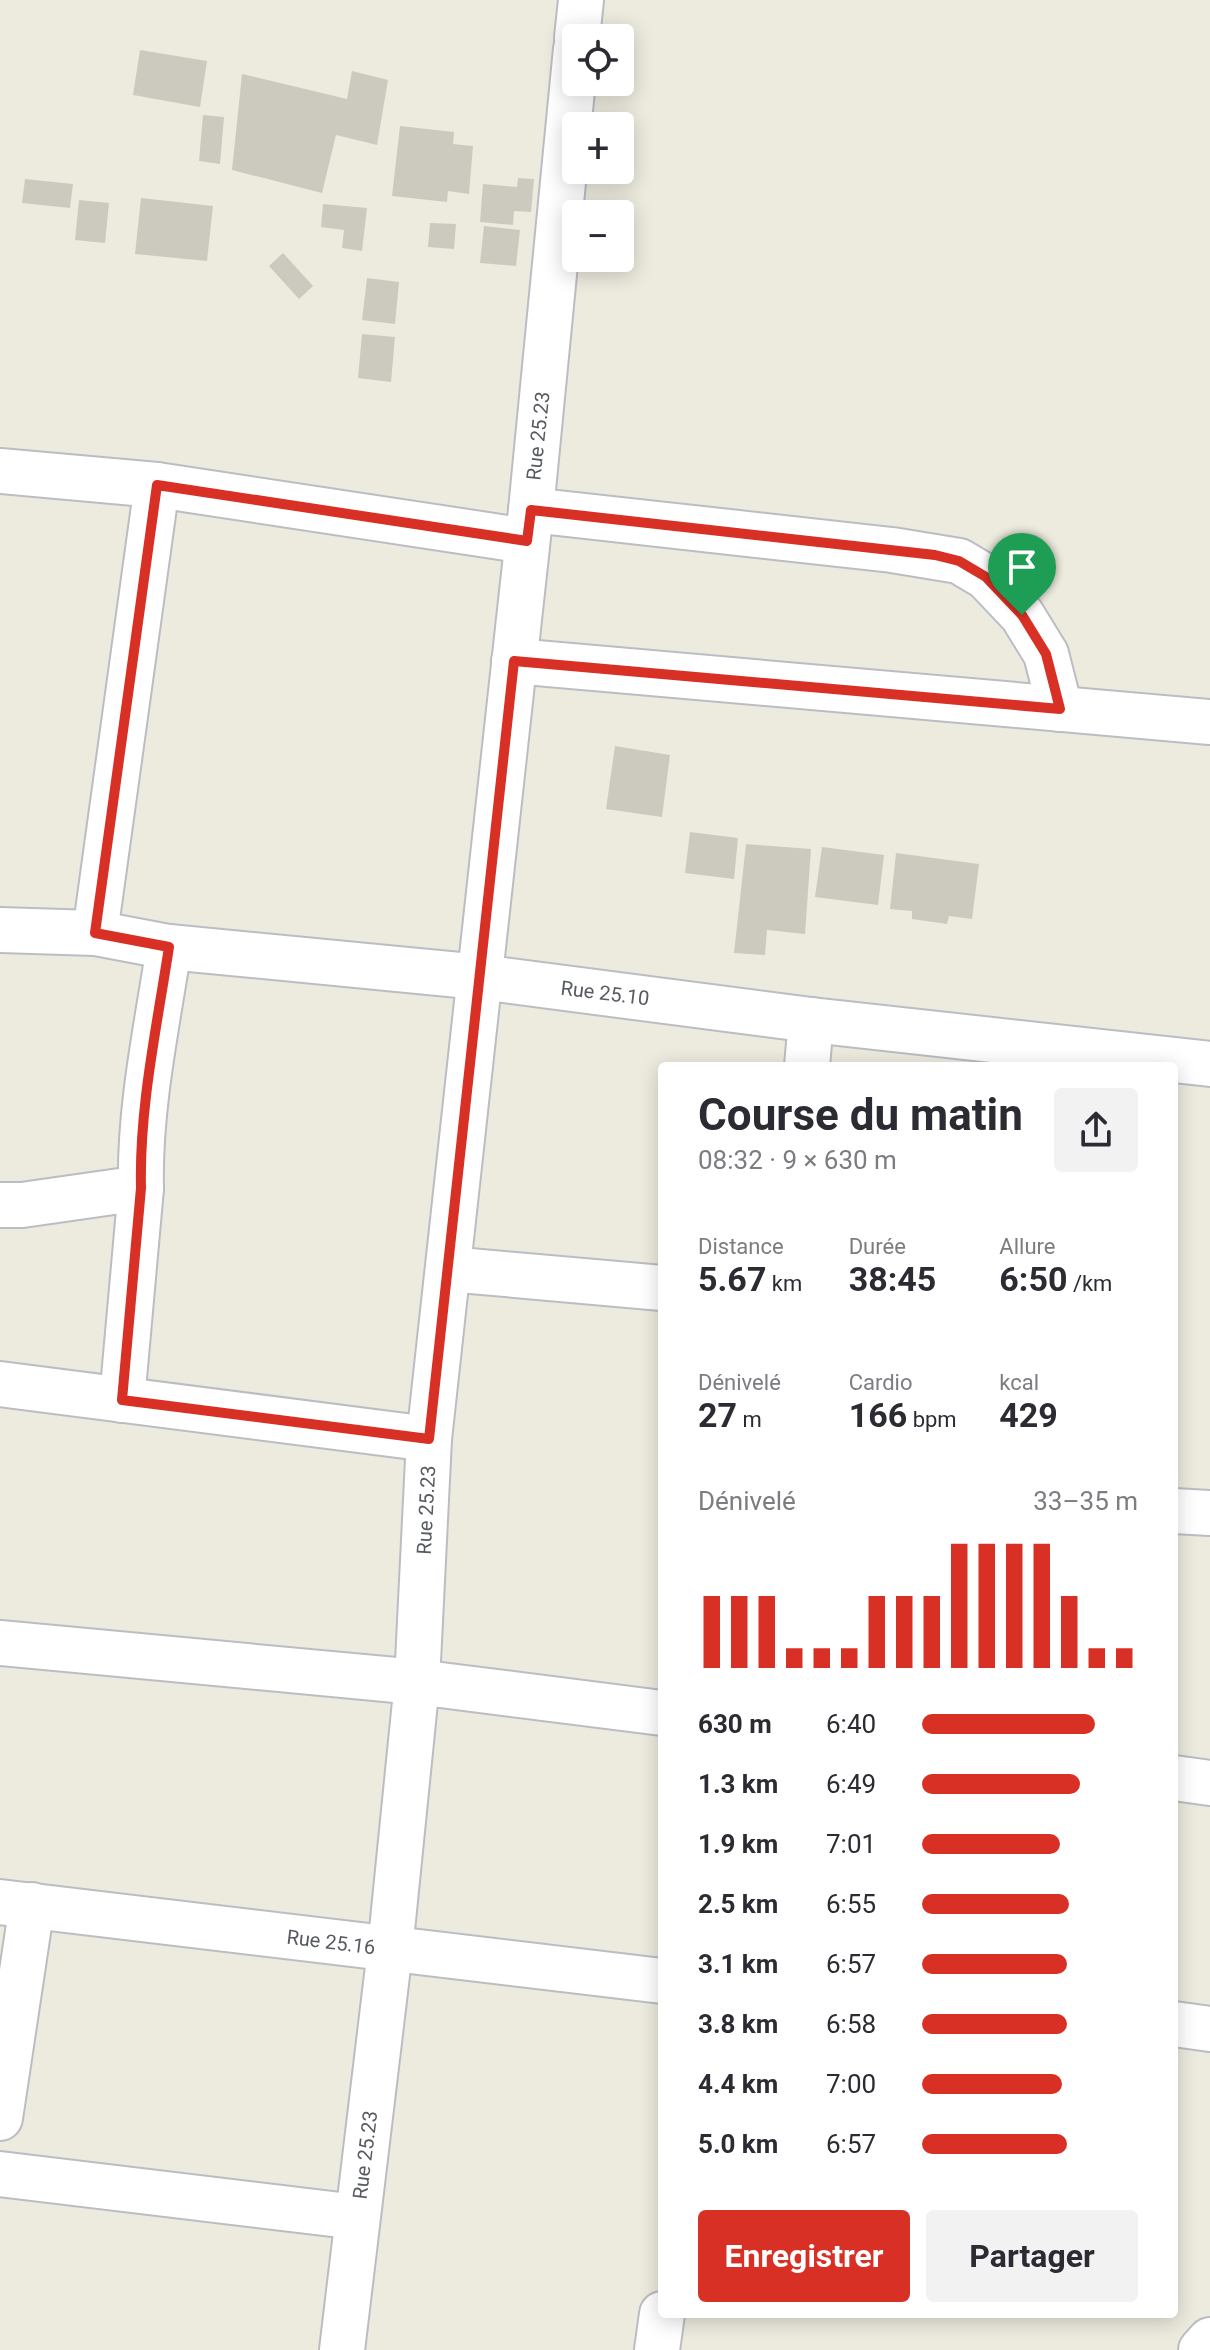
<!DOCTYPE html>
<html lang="fr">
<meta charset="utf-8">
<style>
body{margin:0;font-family:Roboto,sans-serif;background:#f2f2f3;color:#2b2b33;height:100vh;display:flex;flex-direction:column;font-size:30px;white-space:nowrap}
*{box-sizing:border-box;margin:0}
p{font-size:26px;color:#7c7c81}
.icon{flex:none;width:44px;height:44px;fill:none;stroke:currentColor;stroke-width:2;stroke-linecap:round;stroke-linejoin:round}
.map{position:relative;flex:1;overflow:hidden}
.sheet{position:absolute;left:658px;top:1062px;width:520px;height:1256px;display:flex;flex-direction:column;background:#fff;border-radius:8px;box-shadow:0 4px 20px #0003}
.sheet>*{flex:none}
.fabs{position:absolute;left:562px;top:24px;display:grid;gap:16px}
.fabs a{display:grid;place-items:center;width:72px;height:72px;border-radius:8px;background:#fff;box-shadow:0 4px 20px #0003;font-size:40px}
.pin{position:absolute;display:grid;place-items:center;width:68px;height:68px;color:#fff;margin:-82px -34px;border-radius:50% 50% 50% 0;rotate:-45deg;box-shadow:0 0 8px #0007}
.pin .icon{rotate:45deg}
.round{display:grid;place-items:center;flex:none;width:84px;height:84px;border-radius:8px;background:#f2f2f3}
.summary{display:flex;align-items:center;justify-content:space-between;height:136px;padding:0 40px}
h1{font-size:44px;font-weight:700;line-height:60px}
.metrics{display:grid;grid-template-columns:repeat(3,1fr);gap:12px;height:136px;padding:8px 40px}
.metrics div{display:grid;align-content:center}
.metrics b{font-size:34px;font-weight:700}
.metrics small{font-size:22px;font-weight:400}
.metrics p{font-size:22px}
.chart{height:224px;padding:16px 40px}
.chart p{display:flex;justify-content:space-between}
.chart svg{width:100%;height:144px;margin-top:8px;stroke:#d93025;stroke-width:6}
.primary-button{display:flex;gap:16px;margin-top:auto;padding:16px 40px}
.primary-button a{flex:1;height:92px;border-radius:8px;background:#d93025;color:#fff;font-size:32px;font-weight:700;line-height:92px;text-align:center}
.primary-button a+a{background:#f2f2f3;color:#2b2b33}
ul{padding:0 40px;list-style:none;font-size:26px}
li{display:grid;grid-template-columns:128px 96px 1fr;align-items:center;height:60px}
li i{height:20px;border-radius:10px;background:#d93025}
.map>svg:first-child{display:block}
</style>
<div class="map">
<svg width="1210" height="2350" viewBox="0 0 1210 2350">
<rect width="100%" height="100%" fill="#edebde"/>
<g fill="#cccabf">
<path d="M 140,50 L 207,61 L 200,107 L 133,95 Z"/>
<path d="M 352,71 L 388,80 L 377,145 L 336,135 L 322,193 L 232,170 L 242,74 L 347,99 Z"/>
<path d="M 203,115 L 224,117 L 220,164 L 199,161 Z"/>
<path d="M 400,126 L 454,132 L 453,144 L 473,146 L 469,194 L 448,191 L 447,202 L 392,196 Z"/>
<path d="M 518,178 L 534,179 L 531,212 L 514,211 L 513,225 L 480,222 L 483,184 L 517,187 Z"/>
<path d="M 25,179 L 73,184 L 70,208 L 22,203 Z"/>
<path d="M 141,198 L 213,206 L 207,261 L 135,254 Z"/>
<path d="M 79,200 L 109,203 L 105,243 L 75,240 Z"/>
<path d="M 323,204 L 367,208 L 362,251 L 342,248 L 344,230 L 321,227 Z"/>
<path d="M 430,223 L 456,224 L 454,249 L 428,247 Z"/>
<path d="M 484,226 L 520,230 L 516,266 L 480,263 Z"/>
<path d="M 283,253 L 313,286 L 299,299 L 269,266 Z"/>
<path d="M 367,278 L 399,282 L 395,324 L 362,320 Z"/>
<path d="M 362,334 L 395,337 L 391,382 L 358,378 Z"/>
<path d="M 615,746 L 670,755 L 662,817 L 606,809 Z"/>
<path d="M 690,832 L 738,838 L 734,879 L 685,873 Z"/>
<path d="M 746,844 L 811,849 L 805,934 L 767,930 L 765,955 L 734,953 Z"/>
<path d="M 822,847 L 884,855 L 878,905 L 815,897 Z"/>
<path d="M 896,853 L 979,864 L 972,919 L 949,916 L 947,924 L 912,919 L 912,911 L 890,909 Z"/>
</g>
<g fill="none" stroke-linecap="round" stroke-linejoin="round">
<defs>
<g id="minor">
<path d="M 577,38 L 581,0"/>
<path d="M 0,471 L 157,485 L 527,541"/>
<path d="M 531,510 L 892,550 L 959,561 L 986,577 L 1022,615 L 1046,654 L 1060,709"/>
<path d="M 514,661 L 1210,722"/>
<path d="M 0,930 L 95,933 L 169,947 L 480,977 L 811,1020 L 1210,1064"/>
<path d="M 95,933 L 157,485"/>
<path d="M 807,1066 L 811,1020"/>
<path d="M 0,1205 L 22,1205 L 141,1188"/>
<path d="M 448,1269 L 662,1288"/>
<path d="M 0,1384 L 429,1439"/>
<path d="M 122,1400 L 141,1188 C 139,1108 157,1026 169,947"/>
<path d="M 1174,1511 L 1210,1513"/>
<path d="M 0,1643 L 417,1682 L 662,1713"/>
<path d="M 1174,1778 L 1210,1783"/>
<path d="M 0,1902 L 662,1981"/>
<path d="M 1174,2024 L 1210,2029"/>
<path d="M 0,2118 L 32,1905"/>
<path d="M 0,2174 L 357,2217"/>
<path d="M 342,2350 L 390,1950 L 417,1682 L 429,1439 L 531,510 L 576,49"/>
<path d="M 657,2350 L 662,2314"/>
<path d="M 1201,2350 L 1210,2340"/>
</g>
</defs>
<use href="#minor" stroke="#bbbdc4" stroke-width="48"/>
<use href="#minor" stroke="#fff" stroke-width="44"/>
</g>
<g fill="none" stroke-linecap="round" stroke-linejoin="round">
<defs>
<path id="route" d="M 157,485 L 527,541 L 531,510 L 935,555 L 959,561 L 986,577 L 1022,615 L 1046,654 L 1060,709 L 514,661 L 429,1439 L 122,1400 L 141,1188 C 139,1108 157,1026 169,947 L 95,933 Z"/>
</defs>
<use href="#route" stroke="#fff" stroke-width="16"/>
<use href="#route" stroke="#d93025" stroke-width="10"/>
</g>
<g text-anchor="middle" stroke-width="7" stroke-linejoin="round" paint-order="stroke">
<g font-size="20" fill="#575a61" stroke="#fff">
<text transform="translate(538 436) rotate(-84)" y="7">Rue 25.23</text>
<text transform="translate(605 993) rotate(7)" y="7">Rue 25.10</text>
<text transform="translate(426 1510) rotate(-87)" y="7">Rue 25.23</text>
<text transform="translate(331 1942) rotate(7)" y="7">Rue 25.16</text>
<text transform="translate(365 2155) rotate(-83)" y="7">Rue 25.23</text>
</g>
</g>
</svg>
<div class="fabs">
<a><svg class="icon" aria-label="locate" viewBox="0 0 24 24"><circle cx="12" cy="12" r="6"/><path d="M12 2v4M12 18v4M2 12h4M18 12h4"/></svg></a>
<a>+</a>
<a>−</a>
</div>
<div class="pin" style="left:1022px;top:615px;background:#1e9e55"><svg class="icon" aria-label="arrive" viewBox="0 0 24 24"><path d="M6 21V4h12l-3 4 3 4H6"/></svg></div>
<section class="sheet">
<div class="summary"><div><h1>Course du matin</h1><p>08:32 · 9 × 630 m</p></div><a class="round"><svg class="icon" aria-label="share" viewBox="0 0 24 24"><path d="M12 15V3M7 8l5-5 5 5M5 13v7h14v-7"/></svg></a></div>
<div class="metrics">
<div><p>Distance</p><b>5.67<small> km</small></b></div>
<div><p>Durée</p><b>38:45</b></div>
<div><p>Allure</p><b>6:50<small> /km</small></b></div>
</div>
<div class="metrics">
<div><p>Dénivelé</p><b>27<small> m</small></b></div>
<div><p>Cardio</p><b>166<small> bpm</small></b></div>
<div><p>kcal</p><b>429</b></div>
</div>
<div class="chart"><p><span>Dénivelé</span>33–35 m</p>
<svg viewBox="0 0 160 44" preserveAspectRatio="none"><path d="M5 44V22M15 44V22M25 44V22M35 44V38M45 44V38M55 44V38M65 44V22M75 44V22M85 44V22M95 44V6M105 44V6M115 44V6M125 44V6M135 44V22M145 44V38M155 44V38"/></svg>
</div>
<ul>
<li><b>630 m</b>6:40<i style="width:80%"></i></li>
<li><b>1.3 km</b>6:49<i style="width:73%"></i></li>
<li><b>1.9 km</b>7:01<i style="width:64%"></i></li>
<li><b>2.5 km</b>6:55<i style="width:68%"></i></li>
<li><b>3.1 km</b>6:57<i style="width:67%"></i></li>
<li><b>3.8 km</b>6:58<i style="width:67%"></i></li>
<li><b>4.4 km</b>7:00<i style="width:65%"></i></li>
<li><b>5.0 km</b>6:57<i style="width:67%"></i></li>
</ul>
<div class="primary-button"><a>Enregistrer</a><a>Partager</a></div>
</section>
</div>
